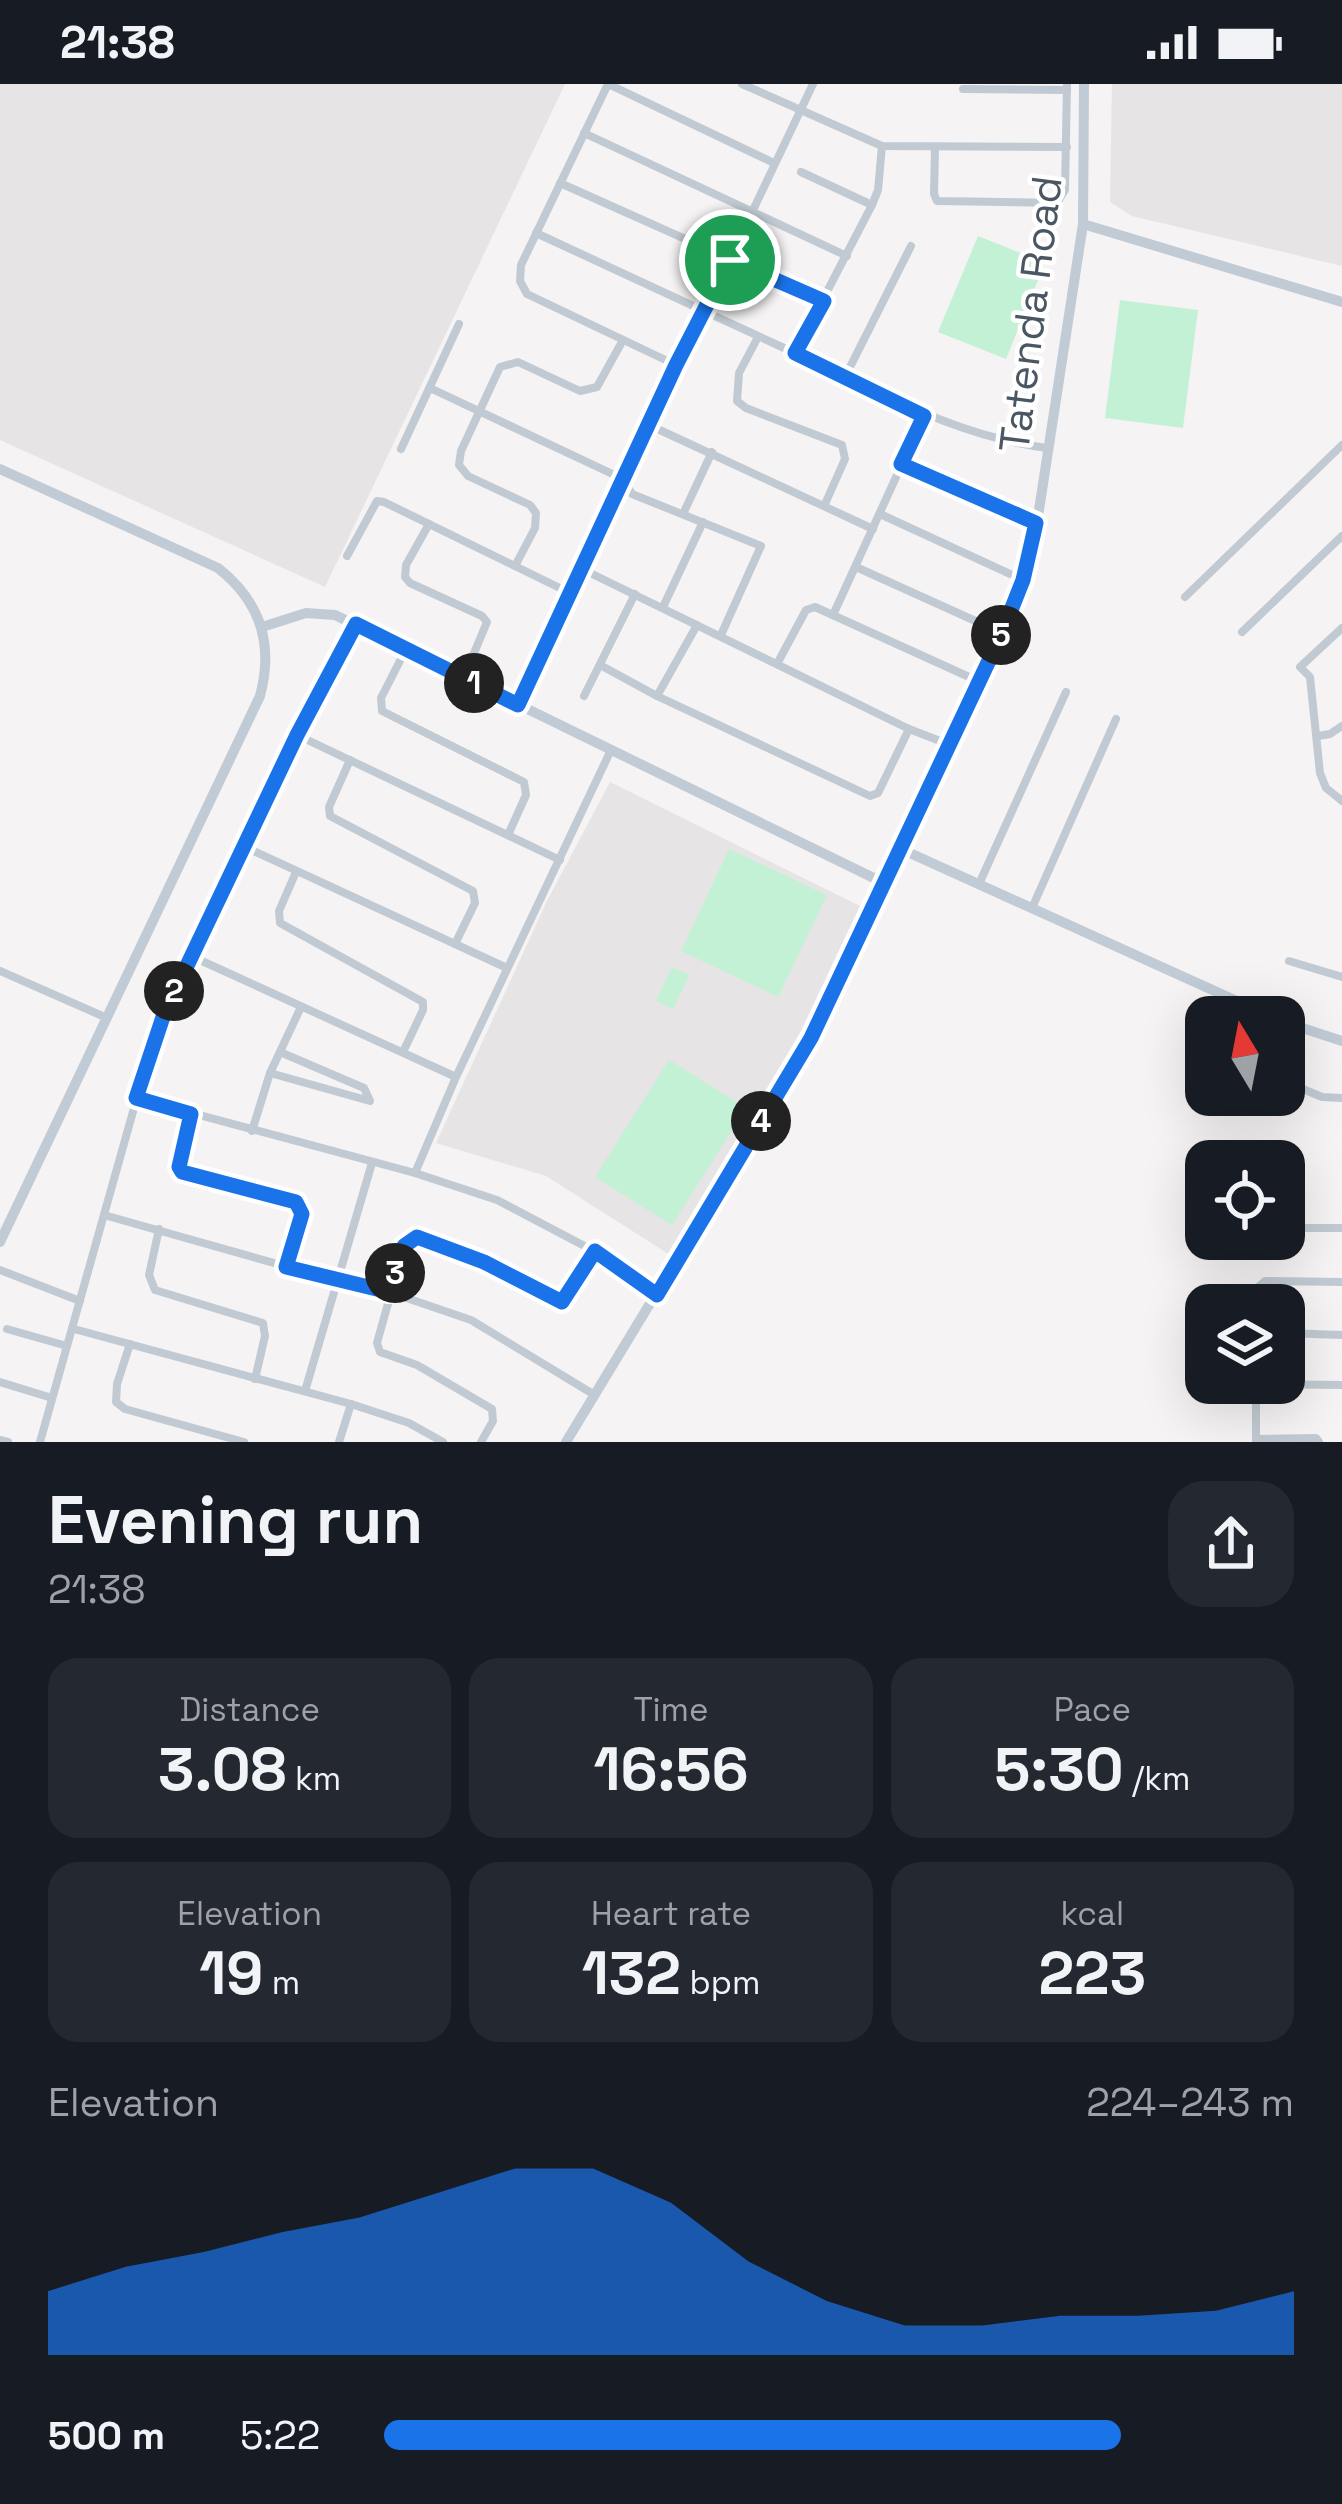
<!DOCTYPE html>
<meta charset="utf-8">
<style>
body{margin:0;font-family:"Space Grotesk",sans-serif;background:#242831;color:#f1f3f6;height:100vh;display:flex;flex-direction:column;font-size:45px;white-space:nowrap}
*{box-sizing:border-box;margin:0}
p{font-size:39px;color:#9ea1a6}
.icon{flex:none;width:66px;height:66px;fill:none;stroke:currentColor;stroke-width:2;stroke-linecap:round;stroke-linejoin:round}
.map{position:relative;height:1358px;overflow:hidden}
.details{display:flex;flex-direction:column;background:#171b24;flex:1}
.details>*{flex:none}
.needle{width:78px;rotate:350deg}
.fabs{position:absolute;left:1185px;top:912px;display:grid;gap:24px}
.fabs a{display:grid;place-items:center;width:120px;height:120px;border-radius:24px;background:#171b24;box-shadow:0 12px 48px #0002;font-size:60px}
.pin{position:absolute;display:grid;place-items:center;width:102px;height:102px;color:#fff;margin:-51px;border:6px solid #fff;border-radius:50%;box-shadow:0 3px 12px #0007}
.km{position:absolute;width:60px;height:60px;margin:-30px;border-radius:50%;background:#222;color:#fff;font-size:33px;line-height:60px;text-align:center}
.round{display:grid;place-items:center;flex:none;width:126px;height:126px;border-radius:36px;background:#242831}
.summary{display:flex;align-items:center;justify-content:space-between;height:204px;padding:0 48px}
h1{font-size:66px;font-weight:700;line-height:90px}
.metrics{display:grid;grid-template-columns:repeat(3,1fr);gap:18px;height:204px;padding:12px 48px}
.metrics div{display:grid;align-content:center;border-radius:30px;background:#242831;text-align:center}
.metrics b{font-size:60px;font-weight:700}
.metrics small{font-size:33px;font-weight:400}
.metrics p{font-size:33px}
.chart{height:336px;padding:24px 48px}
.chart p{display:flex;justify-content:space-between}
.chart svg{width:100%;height:216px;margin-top:12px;fill:#1a73e8;opacity:.7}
ul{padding:0 48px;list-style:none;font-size:39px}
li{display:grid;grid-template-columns:192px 144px 1fr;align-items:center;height:90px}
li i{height:30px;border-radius:15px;background:#1a73e8}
.status{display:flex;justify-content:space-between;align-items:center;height:84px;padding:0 60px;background:#171b24;direction:ltr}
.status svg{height:33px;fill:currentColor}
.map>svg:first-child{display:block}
</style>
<div class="status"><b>21:38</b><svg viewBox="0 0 49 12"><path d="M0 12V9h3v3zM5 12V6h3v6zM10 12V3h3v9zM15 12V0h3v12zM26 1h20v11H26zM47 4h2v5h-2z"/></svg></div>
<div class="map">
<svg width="1342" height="1358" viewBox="0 0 1342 1358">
<rect width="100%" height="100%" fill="#f5f3f3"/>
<g fill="#e6e4e5">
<path d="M 0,0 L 565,0 L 325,503 L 0,356 Z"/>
<path d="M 1112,0 L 1342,0 L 1342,182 L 1132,132 L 1110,118 Z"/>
<path d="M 610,698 L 864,824 L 806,939 L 670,1171 L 546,1092 L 436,1059 L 547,817 Z"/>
</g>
<g fill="#c3f1d5">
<path d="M 978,152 L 1045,179 L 1006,275 L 938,248 Z"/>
<path d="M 1120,216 L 1198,226 L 1183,344 L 1105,334 Z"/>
<path d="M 729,765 L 827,811 L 778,913 L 681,867 Z"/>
<path d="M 672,883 L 689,891 L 673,925 L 656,917 Z"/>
<path d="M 669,976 L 746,1024 L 672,1141 L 595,1093 Z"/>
</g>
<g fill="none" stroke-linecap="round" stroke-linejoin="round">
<g stroke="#c1cad2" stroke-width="8">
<path d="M 608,0 L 521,181 L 520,197 L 527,210 L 676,281"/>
<path d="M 608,0 L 774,79"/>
<path d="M 742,0 L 882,62 L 1067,63"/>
<path d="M 963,5 L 1067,6"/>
<path d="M 584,49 L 847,172"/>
<path d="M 935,63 L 934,110 L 937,117 L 1057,119 L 1065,106 L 1067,0"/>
<path d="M 801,88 L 872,121"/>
<path d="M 560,99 L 824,217"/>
<path d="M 536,149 C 624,189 710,230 797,270 C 880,308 955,352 1047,364"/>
<path d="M 758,253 L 739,289 L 737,317 L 746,324 L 842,361 L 845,375 L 825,420"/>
<path d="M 795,269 L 872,121 L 878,106 L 882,62"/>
<path d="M 845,293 L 911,162"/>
<path d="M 430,304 L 623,395 L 632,410 L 761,462 L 721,551"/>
<path d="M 649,341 L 873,445"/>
<path d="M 401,365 L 459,240"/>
<path d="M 901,380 L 1037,439"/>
<path d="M 683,430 L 712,368"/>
<path d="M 880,430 L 1023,496"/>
<path d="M 429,440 L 406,481 L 405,493 L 410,499 L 482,532 L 487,538 L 464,593"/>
<path d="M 347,472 L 377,417 L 384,418 L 570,509"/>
<path d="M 515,482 L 535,444 L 536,429 L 530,421 L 468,392 L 459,381 L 461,367 L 500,283 L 518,278 L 580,307 L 597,303 L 623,256"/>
<path d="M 856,483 L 1002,549"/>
<path d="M 582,485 L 909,645 L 948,660"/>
<path d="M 1185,513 L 1342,361"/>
<path d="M 663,523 L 703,438"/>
<path d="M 833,531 L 924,332"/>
<path d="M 697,541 L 657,612 L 870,712 L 878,709 L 909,645"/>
<path d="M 1342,544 L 1300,583 L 1310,593 L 1320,689 L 1326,704 L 1342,717"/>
<path d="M 1242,548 L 1342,452"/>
<path d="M 405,567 L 381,614 L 382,627 L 524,698 L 526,711 L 508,751"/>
<path d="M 777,580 L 806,526 L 815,523 L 978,597"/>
<path d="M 600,581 L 657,612"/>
<path d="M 584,612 L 635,510"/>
<path d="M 518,620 L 813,0"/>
<path d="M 297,651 L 560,776"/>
<path d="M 1318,652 L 1330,650 L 1342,642"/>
<path d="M 350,676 L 329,723 L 330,732 L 473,807 L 475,819 L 455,860"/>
<path d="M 243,762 L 507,884"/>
<path d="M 296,788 L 279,827 L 280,839 L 423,918 L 423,926 L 403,968"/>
<path d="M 979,800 L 1066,608"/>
<path d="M 1032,824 L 1116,635"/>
<path d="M 191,872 L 456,993"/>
<path d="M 1289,877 L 1342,893"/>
<path d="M 0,887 L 107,934"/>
<path d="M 270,989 L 370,1017 L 364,1004 L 280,968"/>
<path d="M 1284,997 L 1322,1013 L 1342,1014"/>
<path d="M 136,1014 L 415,1089 L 497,1116 L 594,1167 L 657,1211"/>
<path d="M 191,1030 L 179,1083 L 182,1088 L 296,1119 C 306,1137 292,1163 286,1183"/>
<path d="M 252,1047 L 270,989 L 301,923"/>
<path d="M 415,1089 L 456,993 L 611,666"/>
<path d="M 104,1131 L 338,1197 L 389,1208 L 471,1236 L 593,1310"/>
<path d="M 1284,1144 L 1342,1144"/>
<path d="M 159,1145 L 149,1191 L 155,1206 L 263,1239 L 265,1252 L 255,1295"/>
<path d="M 0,1186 L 80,1217"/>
<path d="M 1256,1221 L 1257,1204 L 1265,1197 L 1342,1198"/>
<path d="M 7,1245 L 67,1262"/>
<path d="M 74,1245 L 351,1320 L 409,1339 L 443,1358"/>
<path d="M 1284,1249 L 1342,1251"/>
<path d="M 130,1260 L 117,1300 L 116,1318 L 125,1325 L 244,1358"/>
<path d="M 0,1298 L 52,1314"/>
<path d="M 1256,1300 L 1342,1301"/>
<path d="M 305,1307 L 372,1079"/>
<path d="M 1256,1355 L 1316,1354 L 1319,1358"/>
<path d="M 0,1356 L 8,1358"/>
<path d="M 1256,1357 L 1256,1300"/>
<path d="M 40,1358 L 154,953 L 297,651 L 355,541"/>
<path d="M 339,1358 L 351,1320"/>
<path d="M 481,1358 L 493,1337 L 492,1325 L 417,1281 L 380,1268 L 377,1259 L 404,1162 L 417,1153 L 485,1178 L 563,1218 L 594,1167"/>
</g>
<g stroke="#c1cbd6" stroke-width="10">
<path d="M 1083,140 L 1342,218"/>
<path d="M 0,385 L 218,484 C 260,517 274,560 260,612 L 0,1158"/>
<path d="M 262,543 L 306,529 L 335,531 L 884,799"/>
<path d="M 901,765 L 1272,933"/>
<path d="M 1284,938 L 1342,957"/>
<path d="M 566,1358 L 811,954 L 1016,514 L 1037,439 L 1083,140 L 1084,0"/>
</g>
</g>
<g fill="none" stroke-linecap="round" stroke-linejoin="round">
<defs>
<path id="route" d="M 730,176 L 824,217 L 795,269 L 924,332 L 901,380 L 1036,439 L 1023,496 L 1002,549 L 811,954 L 657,1211 L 595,1167 L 562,1218 L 484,1178 L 417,1153 L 404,1162 L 389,1208 L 286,1183 L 302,1130 L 296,1118 L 182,1088 L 179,1083 L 191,1030 L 136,1014 L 164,930 L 297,651 L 356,540 L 518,621 L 676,281 Z"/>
</defs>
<use href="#route" stroke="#fff" stroke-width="24"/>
<use href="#route" stroke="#1a73e8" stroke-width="15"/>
</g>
<g text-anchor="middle" stroke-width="9" stroke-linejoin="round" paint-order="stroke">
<g font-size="42" fill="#4a5661" stroke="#fff">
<text transform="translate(1030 230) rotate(-83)" y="15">Tatenda Road</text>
</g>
</g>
</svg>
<div class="fabs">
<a><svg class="needle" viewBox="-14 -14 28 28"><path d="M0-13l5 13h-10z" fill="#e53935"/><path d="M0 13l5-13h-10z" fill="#9ea1a6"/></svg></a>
<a><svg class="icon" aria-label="locate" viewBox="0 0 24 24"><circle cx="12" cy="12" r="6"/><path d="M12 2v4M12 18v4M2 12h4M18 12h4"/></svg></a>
<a><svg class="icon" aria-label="layers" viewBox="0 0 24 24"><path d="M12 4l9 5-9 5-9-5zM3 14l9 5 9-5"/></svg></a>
</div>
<div class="pin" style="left:730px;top:176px;background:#1e9e55"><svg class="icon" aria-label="arrive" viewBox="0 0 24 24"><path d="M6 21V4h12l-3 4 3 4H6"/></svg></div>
<b class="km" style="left:474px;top:599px">1</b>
<b class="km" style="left:174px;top:907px">2</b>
<b class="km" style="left:395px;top:1189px">3</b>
<b class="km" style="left:761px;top:1037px">4</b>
<b class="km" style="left:1001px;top:551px">5</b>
</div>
<section class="details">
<div class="summary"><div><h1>Evening run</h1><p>21:38</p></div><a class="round"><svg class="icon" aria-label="share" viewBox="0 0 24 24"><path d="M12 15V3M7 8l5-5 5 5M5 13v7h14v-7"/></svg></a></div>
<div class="metrics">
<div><p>Distance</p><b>3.08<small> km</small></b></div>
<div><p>Time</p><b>16:56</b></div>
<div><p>Pace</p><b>5:30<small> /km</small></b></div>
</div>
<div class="metrics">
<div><p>Elevation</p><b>19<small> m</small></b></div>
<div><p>Heart rate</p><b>132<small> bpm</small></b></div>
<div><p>kcal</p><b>223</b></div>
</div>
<div class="chart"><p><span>Elevation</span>224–243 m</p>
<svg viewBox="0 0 160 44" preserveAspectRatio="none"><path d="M0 44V31L10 26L20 23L30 19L40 16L50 11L60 6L70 6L80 13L90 25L100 33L110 38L120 38L130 36L140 36L150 35L160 31V44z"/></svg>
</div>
<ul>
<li><b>500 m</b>5:22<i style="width:81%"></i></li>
</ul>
</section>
